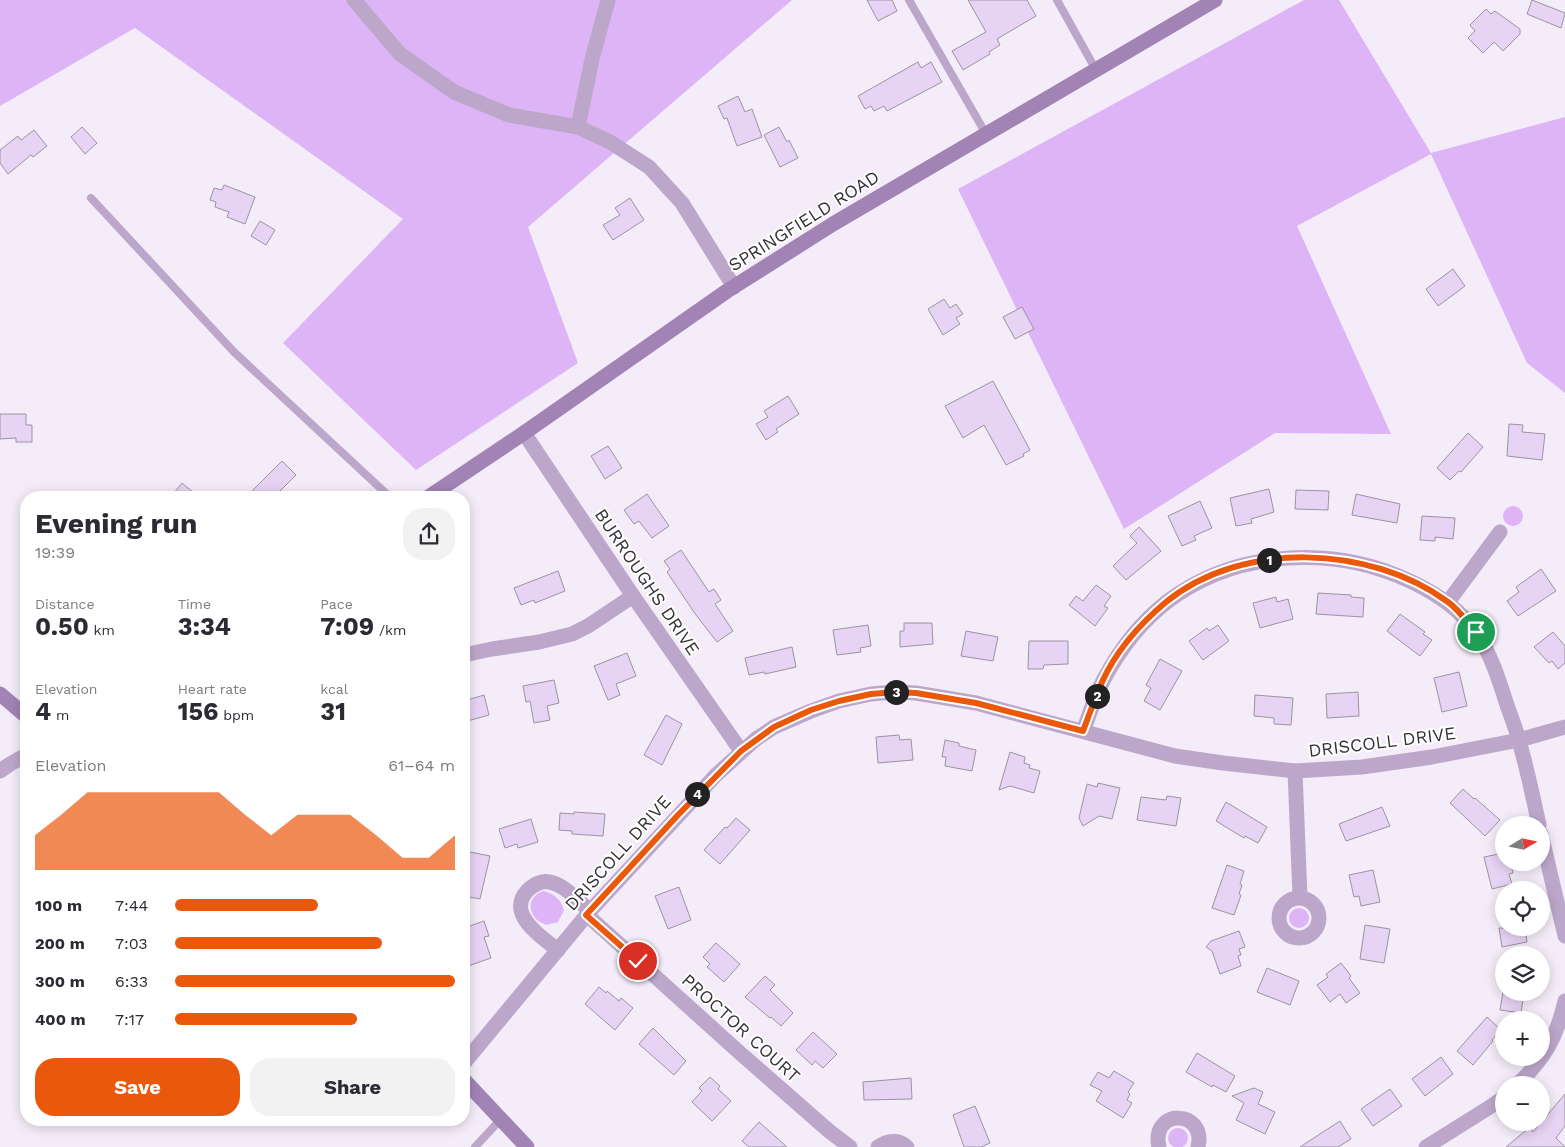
<!DOCTYPE html>
<meta charset="utf-8">
<style>
body{margin:0;font-family:"Work Sans",sans-serif;background:#f2f2f3;color:#2b2b33;height:100vh;display:flex;flex-direction:column;font-size:19px;white-space:nowrap}
*{box-sizing:border-box;margin:0}
p{font-size:16px;color:#7c7c81}
.icon{flex:none;width:28px;height:28px;fill:none;stroke:currentColor;stroke-width:2;stroke-linecap:round;stroke-linejoin:round}
.map{position:relative;flex:1;overflow:hidden}
.sheet{position:absolute;left:20px;top:491px;width:450px;height:635px;display:flex;flex-direction:column;background:#fff;border-radius:20px;box-shadow:0 2px 12px #0003}
.sheet>*{flex:none}
.needle{width:32px;rotate:80deg}
.tools{position:absolute;left:1495px;top:816px;display:grid;gap:10px}
.tools a{display:grid;place-items:center;width:55px;height:55px;border-radius:50%;background:#fff;box-shadow:0 2px 12px #0003;font-size:25px}
.pin{position:absolute;display:grid;place-items:center;width:42px;height:42px;color:#fff;margin:-21px;border:2px solid #fff;border-radius:50%;box-shadow:0 1px 5px #0007}
.km{position:absolute;width:25px;height:25px;margin:-12px;border-radius:50%;background:#222;color:#fff;font-size:14px;line-height:25px;text-align:center}
.round{display:grid;place-items:center;flex:none;width:52px;height:52px;border-radius:20px;background:#f2f2f3}
.overview{display:flex;align-items:center;justify-content:space-between;height:85px;padding:0 15px}
h1{font-size:28px;font-weight:700;line-height:38px}
.stats{display:grid;grid-template-columns:repeat(3,1fr);gap:8px;height:85px;padding:5px 15px}
.stats div{display:grid;align-content:center}
.stats b{font-size:25px;font-weight:700}
.stats small{font-size:14px;font-weight:400}
.stats p{font-size:14px}
.chart{height:140px;padding:10px 15px}
.chart p{display:flex;justify-content:space-between}
.chart svg{width:100%;height:90px;margin-top:5px;fill:#ea580c;opacity:.7}
.button{display:flex;gap:10px;margin-top:auto;padding:10px 15px}
.button a{flex:1;height:58px;border-radius:20px;background:#ea580c;color:#fff;font-size:20px;font-weight:700;line-height:58px;text-align:center}
.button a+a{background:#f2f2f3;color:#2b2b33}
ul{padding:0 15px;list-style:none;font-size:16px}
li{display:grid;grid-template-columns:80px 60px 1fr;align-items:center;height:38px}
li i{height:12px;border-radius:6px;background:#ea580c}
.map>svg:first-child{display:block}
</style>
<div class="map">
<svg width="1565" height="1147" viewBox="0 0 1565 1147">
<rect width="100%" height="100%" fill="#f4edf9"/>
<g fill="#ddb4f6">
<path d="M 0,0 L 792,0 L 528,227 L 578,363 L 416,470 L 283,343 L 403,219 L 135,28 L 0,106 Z"/>
<path d="M 1304,0 L 1339,0 L 1431,153 L 1565,117 L 1565,393 L 1527,363 L 1431,154 L 1297,226 L 1391,434 L 1275,433 L 1124,529 L 958,189 Z"/>
<circle cx="1513" cy="516" r="10"/>
<path d="M 543,891 C 554,893 561,900 564,910 L 558,922 L 546,925 L 538,921 C 527,910 528,897 543,891 Z"/>
<circle cx="1299" cy="918" r="10"/>
<circle cx="1178" cy="1138" r="10"/>
</g>
<g fill="#e7d3f4" stroke="#9b94a0">
<path d="M 867,0 L 892,0 L 897,11 L 878,21 Z"/>
<path d="M 968,0 L 1027,0 L 1036,16 L 997,39 L 1000,45 L 989,52 L 990,54 L 963,70 L 952,51 L 986,32 Z"/>
<path d="M 1532,0 L 1565,13 L 1561,28 L 1527,14 Z"/>
<path d="M 1486,9 L 1491,14 L 1495,11 L 1520,29 L 1520,34 L 1503,51 L 1494,42 L 1483,53 L 1468,38 L 1475,31 L 1470,25 Z"/>
<path d="M 918,62 L 921,68 L 931,62 L 942,82 L 887,111 L 884,106 L 874,111 L 871,106 L 865,109 L 858,96 Z"/>
<path d="M 738,96 L 745,112 L 752,109 L 762,137 L 737,146 L 727,118 L 724,119 L 718,106 Z"/>
<path d="M 82,127 L 97,143 L 85,154 L 71,137 Z"/>
<path d="M 779,127 L 787,142 L 789,140 L 798,158 L 780,167 L 764,135 Z"/>
<path d="M 34,130 L 47,146 L 33,157 L 31,155 L 8,174 L 0,163 L 0,150 L 18,136 L 21,140 Z"/>
<path d="M 224,185 L 255,197 L 245,224 L 227,217 L 229,212 L 215,207 L 216,202 L 210,200 L 214,188 L 222,190 Z"/>
<path d="M 630,198 L 644,220 L 613,240 L 603,225 L 620,215 L 615,208 Z"/>
<path d="M 260,221 L 275,230 L 266,245 L 251,236 Z"/>
<path d="M 1453,269 L 1465,286 L 1438,306 L 1426,289 Z"/>
<path d="M 944,299 L 950,308 L 956,304 L 963,314 L 956,318 L 960,324 L 943,335 L 928,309 Z"/>
<path d="M 1022,307 L 1034,329 L 1015,339 L 1003,317 Z"/>
<path d="M 993,381 L 1030,450 L 1023,454 L 1024,456 L 1006,465 L 984,425 L 963,438 L 945,406 Z"/>
<path d="M 788,396 L 799,414 L 776,429 L 778,432 L 766,440 L 756,424 L 768,417 L 764,411 Z"/>
<path d="M 0,414 L 26,414 L 26,425 L 32,425 L 32,442 L 16,442 L 16,438 L 0,439 Z"/>
<path d="M 1509,424 L 1523,425 L 1522,432 L 1545,434 L 1542,460 L 1507,456 Z"/>
<path d="M 1468,433 L 1483,447 L 1461,472 L 1459,471 L 1450,480 L 1437,468 Z"/>
<path d="M 608,446 L 622,468 L 605,479 L 591,456 Z"/>
<path d="M 282,461 L 296,475 L 274,497 L 269,492 L 263,498 L 245,498 Z"/>
<path d="M 182,483 L 200,498 L 170,498 Z"/>
<path d="M 1269,489 L 1274,512 L 1251,519 L 1252,523 L 1236,526 L 1230,498 Z"/>
<path d="M 1296,490 L 1329,491 L 1328,510 L 1295,509 Z"/>
<path d="M 647,494 L 669,526 L 652,538 L 639,521 L 634,524 L 624,510 Z"/>
<path d="M 1356,494 L 1400,504 L 1397,523 L 1352,515 Z"/>
<path d="M 1200,501 L 1212,528 L 1194,536 L 1196,540 L 1182,546 L 1168,516 Z"/>
<path d="M 1422,516 L 1455,518 L 1453,539 L 1435,537 L 1435,541 L 1420,540 Z"/>
<path d="M 1139,527 L 1161,551 L 1126,580 L 1113,566 L 1137,543 L 1130,536 Z"/>
<path d="M 681,550 L 709,592 L 714,589 L 721,600 L 715,604 L 733,631 L 717,642 L 696,615 L 667,572 L 670,569 L 664,561 Z"/>
<path d="M 1541,569 L 1556,591 L 1518,616 L 1507,601 L 1519,592 L 1516,587 Z"/>
<path d="M 558,571 L 565,591 L 535,603 L 534,600 L 521,605 L 514,588 Z"/>
<path d="M 1096,585 L 1111,596 L 1104,606 L 1108,608 L 1095,626 L 1069,605 L 1076,596 L 1083,601 Z"/>
<path d="M 1318,593 L 1351,595 L 1351,597 L 1364,598 L 1363,617 L 1316,614 Z"/>
<path d="M 1276,597 L 1277,602 L 1288,599 L 1293,619 L 1260,628 L 1253,603 Z"/>
<path d="M 1400,614 L 1425,632 L 1423,634 L 1432,640 L 1420,656 L 1387,631 Z"/>
<path d="M 904,623 L 932,623 L 933,644 L 900,647 L 900,631 L 904,631 Z"/>
<path d="M 868,625 L 871,646 L 860,648 L 861,652 L 837,655 L 833,630 Z"/>
<path d="M 1218,625 L 1229,641 L 1203,660 L 1189,641 L 1207,628 L 1209,631 Z"/>
<path d="M 966,631 L 998,637 L 993,661 L 961,656 Z"/>
<path d="M 1553,632 L 1565,646 L 1565,663 L 1558,669 L 1552,661 L 1549,663 L 1534,647 Z"/>
<path d="M 1029,641 L 1068,641 L 1068,664 L 1044,665 L 1043,669 L 1028,669 Z"/>
<path d="M 792,647 L 796,667 L 765,674 L 764,672 L 749,675 L 745,658 Z"/>
<path d="M 627,653 L 636,676 L 616,684 L 620,695 L 608,700 L 594,666 Z"/>
<path d="M 1160,659 L 1182,671 L 1160,710 L 1144,701 L 1151,688 L 1146,685 Z"/>
<path d="M 1459,672 L 1467,706 L 1442,712 L 1434,678 Z"/>
<path d="M 554,680 L 559,703 L 547,706 L 550,720 L 534,723 L 530,701 L 526,702 L 523,686 Z"/>
<path d="M 1358,692 L 1359,716 L 1327,718 L 1326,694 Z"/>
<path d="M 484,695 L 489,715 L 464,722 L 464,701 Z"/>
<path d="M 1255,695 L 1293,698 L 1291,725 L 1274,724 L 1274,718 L 1254,716 Z"/>
<path d="M 666,715 L 682,724 L 662,765 L 644,755 Z"/>
<path d="M 899,735 L 900,740 L 911,739 L 913,760 L 878,763 L 876,737 Z"/>
<path d="M 945,740 L 959,743 L 959,746 L 976,750 L 972,771 L 945,766 L 946,757 L 942,757 Z"/>
<path d="M 1010,752 L 1025,757 L 1024,763 L 1030,765 L 1029,768 L 1040,771 L 1034,793 L 1010,786 L 999,790 Z"/>
<path d="M 1098,783 L 1120,788 L 1112,819 L 1099,816 L 1083,826 L 1079,818 L 1087,784 L 1097,787 Z"/>
<path d="M 1463,789 L 1474,799 L 1475,798 L 1500,820 L 1485,836 L 1450,803 Z"/>
<path d="M 1167,796 L 1181,798 L 1176,826 L 1137,820 L 1141,797 L 1166,800 Z"/>
<path d="M 1226,802 L 1267,827 L 1258,843 L 1245,836 L 1244,838 L 1216,821 Z"/>
<path d="M 1382,807 L 1390,826 L 1346,841 L 1339,824 Z"/>
<path d="M 574,812 L 605,814 L 603,836 L 572,834 L 572,831 L 559,830 L 560,813 L 574,814 Z"/>
<path d="M 736,818 L 750,830 L 720,864 L 704,850 L 725,827 L 727,828 Z"/>
<path d="M 531,819 L 538,842 L 518,848 L 517,844 L 505,848 L 499,829 Z"/>
<path d="M 470,852 L 490,856 L 480,899 L 464,896 L 464,882 Z"/>
<path d="M 1504,853 L 1504,862 L 1510,862 L 1513,873 L 1509,874 L 1512,884 L 1492,889 L 1484,857 Z"/>
<path d="M 1227,865 L 1244,871 L 1240,884 L 1242,885 L 1239,894 L 1241,895 L 1234,915 L 1212,908 Z"/>
<path d="M 1373,870 L 1380,902 L 1361,906 L 1359,896 L 1354,897 L 1349,875 Z"/>
<path d="M 679,887 L 691,920 L 668,929 L 655,896 Z"/>
<path d="M 484,921 L 489,936 L 484,937 L 491,958 L 468,966 L 464,953 L 464,928 Z"/>
<path d="M 1365,925 L 1390,929 L 1384,963 L 1360,959 Z"/>
<path d="M 1499,928 L 1525,928 L 1527,942 L 1502,947 Z"/>
<path d="M 1239,931 L 1245,947 L 1239,949 L 1241,955 L 1238,956 L 1241,966 L 1220,974 L 1212,951 L 1206,947 L 1211,941 Z"/>
<path d="M 716,943 L 740,964 L 724,982 L 707,967 L 710,964 L 703,957 Z"/>
<path d="M 1341,963 L 1351,976 L 1349,978 L 1360,993 L 1346,1003 L 1340,994 L 1330,1002 L 1317,985 L 1328,977 L 1326,974 Z"/>
<path d="M 1267,968 L 1299,981 L 1290,1005 L 1257,992 Z"/>
<path d="M 765,976 L 775,985 L 770,990 L 793,1013 L 781,1026 L 771,1017 L 770,1018 L 745,997 Z"/>
<path d="M 599,987 L 606,993 L 607,991 L 619,1001 L 621,998 L 633,1008 L 615,1030 L 585,1004 Z"/>
<path d="M 1503,992 L 1524,992 L 1521,1013 L 1500,1010 Z"/>
<path d="M 1487,1017 L 1501,1030 L 1492,1040 L 1493,1041 L 1473,1065 L 1457,1051 Z"/>
<path d="M 653,1028 L 686,1061 L 674,1075 L 639,1044 Z"/>
<path d="M 813,1032 L 837,1054 L 823,1068 L 815,1061 L 812,1065 L 796,1050 Z"/>
<path d="M 1197,1053 L 1235,1076 L 1226,1092 L 1213,1085 L 1212,1087 L 1186,1072 Z"/>
<path d="M 1441,1057 L 1453,1074 L 1425,1096 L 1412,1079 Z"/>
<path d="M 1114,1071 L 1134,1083 L 1128,1092 L 1130,1094 L 1127,1100 L 1132,1103 L 1123,1118 L 1096,1101 L 1102,1091 L 1090,1085 L 1098,1072 L 1109,1078 Z"/>
<path d="M 710,1077 L 720,1086 L 718,1089 L 731,1101 L 712,1121 L 692,1102 L 702,1091 L 699,1088 Z"/>
<path d="M 911,1078 L 912,1099 L 864,1100 L 863,1082 Z"/>
<path d="M 1254,1088 L 1263,1092 L 1258,1104 L 1275,1112 L 1265,1134 L 1236,1120 L 1244,1103 L 1232,1096 Z"/>
<path d="M 1390,1089 L 1402,1106 L 1373,1126 L 1361,1109 Z"/>
<path d="M 1565,1094 L 1565,1126 L 1556,1138 L 1565,1147 L 1506,1147 L 1530,1127 L 1533,1132 Z"/>
<path d="M 975,1106 L 990,1143 L 981,1147 L 964,1147 L 953,1115 Z"/>
<path d="M 1340,1121 L 1351,1139 L 1338,1147 L 1300,1147 Z"/>
<path d="M 759,1122 L 787,1147 L 749,1147 L 742,1141 Z"/>
</g>
<g fill="none" stroke-linecap="round" stroke-linejoin="round">
<g stroke="#bca7ca" stroke-width="8">
<path d="M 909,0 L 986,134"/>
<path d="M 1057,0 L 1096,70"/>
<path d="M 91,198 L 234,352 L 391,498"/>
<path d="M 475,1147 L 501,1119"/>
</g>
<g stroke="#bca7ca" stroke-width="15">
<path d="M 354,0 L 400,54 L 454,92 L 509,115 L 578,127 L 610,142 L 649,167 L 682,203 L 734,287"/>
<path d="M 578,127 L 592,59 L 608,0"/>
<path d="M 524,433 L 633,596 L 741,751"/>
<path d="M 1448,602 L 1500,532"/>
<path d="M 464,655 L 492,649 L 539,642 L 572,634 L 588,626 L 633,596"/>
<path d="M 1083,731 C 1090,714 1095,695 1104,679 C 1120,649 1142,621 1168,601 C 1238,549 1335,545 1412,582 C 1437,594 1460,609 1476,632 C 1491,654 1499,680 1507,705 C 1511,717 1516,728 1519,741 C 1527,768 1533,797 1539,825"/>
<path d="M 0,771 L 10,764 L 26,755"/>
<path d="M 1295,771 L 1300,897"/>
<path d="M 1541,834 L 1565,936"/>
<circle cx="1299" cy="918" r="20"/>
<path d="M 587,915 L 740,1053 L 829,1131 L 850,1147"/>
<path d="M 558,950 C 541,937 505,913 528,890 C 534,885 541,880 549,882 C 564,884 578,901 590,911"/>
<path d="M 464,1063 L 590,911 L 716,775 L 756,739 L 774,727 L 811,711 L 839,701 L 871,694 L 895,692 L 916,693 L 976,703 L 1175,756 L 1223,763 L 1295,771 L 1362,767 L 1432,757 L 1519,740 L 1565,727"/>
<path d="M 1517,1085 C 1545,1058 1556,1039 1565,1001"/>
<path d="M 878,1147 C 888,1140 898,1139 907,1147"/>
<path d="M 1159,1147 C 1150,1108 1207,1109 1198,1147"/>
<path d="M 1426,1147 L 1493,1105 L 1504,1097"/>
</g>
<g stroke="#a283b6" stroke-width="15">
<path d="M 427,498 L 524,433 L 727,291 L 833,224 L 1215,0"/>
<path d="M 0,694 L 26,716"/>
<path d="M 464,1080 L 527,1147"/>
</g>
</g>
<g fill="none" stroke-linecap="round" stroke-linejoin="round">
<defs>
<path id="route" d="M 638,961 L 586,915 L 678,815 L 741,751 L 774,727 L 811,710 L 839,701 L 871,694 L 895,692 L 916,693 L 976,703 L 1083,731 C 1089,715 1095,698 1102,682 C 1116,651 1141,623 1166,602 C 1242,540 1370,545 1448,602 C 1459,610 1467,622 1476,632"/>
</defs>
<use href="#route" stroke="#fff" stroke-width="10"/>
<use href="#route" stroke="#ea580c" stroke-width="6"/>
</g>
<g text-anchor="middle" stroke-width="4" stroke-linejoin="round" paint-order="stroke">
<g font-size="18" fill="#343236" stroke="#fff">
<text transform="translate(804 221) rotate(-32)" y="6">SPRINGFIELD ROAD</text>
<text transform="translate(647 582) rotate(56)" y="6">BURROUGHS DRIVE</text>
<text transform="translate(1382 742) rotate(-7)" y="6">DRISCOLL DRIVE</text>
<text transform="translate(618 853) rotate(-48)" y="6">DRISCOLL DRIVE</text>
<text transform="translate(741 1028) rotate(42)" y="6">PROCTOR COURT</text>
</g>
</g>
</svg>
<div class="tools">
<a><svg class="needle" viewBox="-14 -14 28 28"><path d="M0-13l5 13h-10z" fill="#e53935"/><path d="M0 13l5-13h-10z" fill="#7c7c81"/></svg></a>
<a><svg class="icon" aria-label="locate" viewBox="0 0 24 24"><circle cx="12" cy="12" r="6"/><path d="M12 2v4M12 18v4M2 12h4M18 12h4"/></svg></a>
<a><svg class="icon" aria-label="layers" viewBox="0 0 24 24"><path d="M12 4l9 5-9 5-9-5zM3 14l9 5 9-5"/></svg></a>
<a>+</a>
<a>−</a>
</div>
<div class="pin" style="left:1476px;top:632px;background:#1e9e55"><svg class="icon" aria-label="arrive" viewBox="0 0 24 24"><path d="M6 21V4h12l-3 4 3 4H6"/></svg></div>
<div class="pin" style="left:638px;top:961px;background:#d93025"><svg class="icon" aria-label="check" viewBox="0 0 24 24"><path d="M5 12l5 5 9-10"/></svg></div>
<b class="km" style="left:1269px;top:560px">1</b>
<b class="km" style="left:1097px;top:696px">2</b>
<b class="km" style="left:896px;top:692px">3</b>
<b class="km" style="left:697px;top:794px">4</b>
<section class="sheet">
<div class="overview"><div><h1>Evening run</h1><p>19:39</p></div><a class="round"><svg class="icon" aria-label="share" viewBox="0 0 24 24"><path d="M12 15V3M7 8l5-5 5 5M5 13v7h14v-7"/></svg></a></div>
<div class="stats">
<div><p>Distance</p><b>0.50<small> km</small></b></div>
<div><p>Time</p><b>3:34</b></div>
<div><p>Pace</p><b>7:09<small> /km</small></b></div>
</div>
<div class="stats">
<div><p>Elevation</p><b>4<small> m</small></b></div>
<div><p>Heart rate</p><b>156<small> bpm</small></b></div>
<div><p>kcal</p><b>31</b></div>
</div>
<div class="chart"><p><span>Elevation</span>61–64 m</p>
<svg viewBox="0 0 160 44" preserveAspectRatio="none"><path d="M0 44V27L10 17L20 6L30 6L40 6L50 6L60 6L70 6L80 17L90 27L100 17L110 17L120 17L130 27L140 38L150 38L160 27V44z"/></svg>
</div>
<ul>
<li><b>100 m</b>7:44<i style="width:51%"></i></li>
<li><b>200 m</b>7:03<i style="width:74%"></i></li>
<li><b>300 m</b>6:33<i style="width:100%"></i></li>
<li><b>400 m</b>7:17<i style="width:65%"></i></li>
</ul>
<div class="button"><a>Save</a><a>Share</a></div>
</section>
</div>
